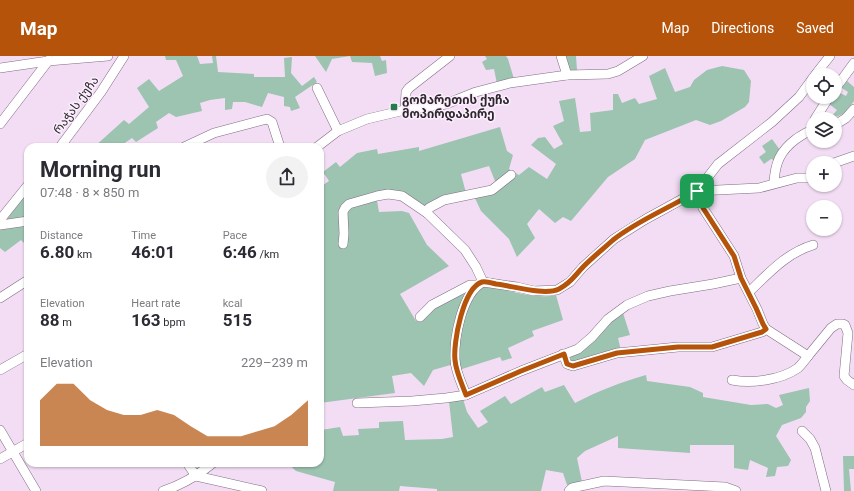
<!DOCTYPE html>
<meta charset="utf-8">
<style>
body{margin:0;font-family:Roboto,"Noto Sans Georgian",sans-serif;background:#f2f2f3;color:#2b2b33;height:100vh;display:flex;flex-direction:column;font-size:15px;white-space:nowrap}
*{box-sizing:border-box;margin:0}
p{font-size:13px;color:#7c7c81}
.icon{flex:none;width:22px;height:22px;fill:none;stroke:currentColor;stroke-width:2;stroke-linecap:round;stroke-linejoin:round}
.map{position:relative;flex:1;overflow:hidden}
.drawer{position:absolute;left:24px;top:87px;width:300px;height:324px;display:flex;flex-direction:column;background:#fff;border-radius:12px;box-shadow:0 1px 3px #0004}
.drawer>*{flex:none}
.fabs{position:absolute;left:806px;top:12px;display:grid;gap:8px}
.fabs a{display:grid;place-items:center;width:36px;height:36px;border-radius:50%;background:#fff;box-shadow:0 1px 3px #0004;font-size:20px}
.pin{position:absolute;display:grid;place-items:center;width:34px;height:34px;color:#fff;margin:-17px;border-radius:8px;box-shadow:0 2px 6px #0006}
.round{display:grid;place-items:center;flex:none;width:42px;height:42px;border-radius:21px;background:#f2f2f3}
.overview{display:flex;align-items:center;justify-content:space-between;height:68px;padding:0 16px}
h1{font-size:22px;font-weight:700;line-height:30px}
.stats{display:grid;grid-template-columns:repeat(3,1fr);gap:6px;height:68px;padding:4px 16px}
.stats div{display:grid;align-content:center}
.stats b{font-size:17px;font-weight:700}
.stats small{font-size:11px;font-weight:400}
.stats p{font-size:11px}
.chart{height:112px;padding:8px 16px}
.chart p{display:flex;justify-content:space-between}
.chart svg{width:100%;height:72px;margin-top:4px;fill:#b45309;opacity:.7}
header{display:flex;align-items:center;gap:24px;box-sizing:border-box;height:56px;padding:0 20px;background:#b45309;color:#fff}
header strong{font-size:19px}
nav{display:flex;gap:22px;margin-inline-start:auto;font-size:14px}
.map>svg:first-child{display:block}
</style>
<header>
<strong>Map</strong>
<nav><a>Map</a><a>Directions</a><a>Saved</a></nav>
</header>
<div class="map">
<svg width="854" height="435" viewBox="0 0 854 435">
<rect width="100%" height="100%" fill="#f3ddf5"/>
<g fill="#9dc3b1">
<path d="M 165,0 L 197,0 L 200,8 L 213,7 L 212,0 L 216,0 L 218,16 L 254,18 L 254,21 L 285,21 L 284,2 L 292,1 L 291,17 L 302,30 L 314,21 L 317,26 L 295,41 L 300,52 L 291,55 L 290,51 L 284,50 L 284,41 L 268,37 L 262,51 L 245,46 L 233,46 L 232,53 L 225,54 L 225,42 L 210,44 L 200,47 L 202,55 L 176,61 L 169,57 L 156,66 L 158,72 L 136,86 L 132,82 L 119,91 L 115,91 L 113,88 L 109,91 L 94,91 L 124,64 L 129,68 L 149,51 L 137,32 L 149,23 L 159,35 L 183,20 L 176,4 L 166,4 Z"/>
<path d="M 315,0 L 380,0 L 382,5 L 386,4 L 387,17 L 375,20 L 372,7 L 352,6 L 350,0 L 332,3 L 326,16 Z"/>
<path d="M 485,0 L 506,0 L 508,3 L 514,23 L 497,28 L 494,13 L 486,14 L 482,6 L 487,3 Z"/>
<path d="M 563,0 L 576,0 L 577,14 L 567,14 Z"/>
<path d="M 722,10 L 744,14 L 751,25 L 749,46 L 745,51 L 721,65 L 710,69 L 696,64 L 645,84 L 635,103 L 608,121 L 571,165 L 563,161 L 555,167 L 539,153 L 527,168 L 535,182 L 517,201 L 509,183 L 481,155 L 474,140 L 488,139 L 499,135 L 489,110 L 461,118 L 466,137 L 424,153 L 405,140 L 376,139 L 379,156 L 402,155 L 409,157 L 427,189 L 449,210 L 400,238 L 416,265 L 419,264 L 428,254 L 469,235 L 454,308 L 433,314 L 424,330 L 411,317 L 392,320 L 395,337 L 320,347 L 320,251 L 324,244 L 320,240 L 320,131 L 329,125 L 323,116 L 336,106 L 340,111 L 357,97 L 377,93 L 378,98 L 419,91 L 419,95 L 500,71 L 507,95 L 513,99 L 509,113 L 519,119 L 529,111 L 547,123 L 556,108 L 531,89 L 538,82 L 545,81 L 554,93 L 563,88 L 553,70 L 564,65 L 559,45 L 575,42 L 580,76 L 591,75 L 590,57 L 613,54 L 613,38 L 618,38 L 622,47 L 635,42 L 639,48 L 657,43 L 649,20 L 665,12 L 675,36 L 690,31 L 694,24 L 707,14 Z"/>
<path d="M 847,25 L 854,31 L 854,45 L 845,57 L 831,63 L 830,62 L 837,54 L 829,48 L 838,36 L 846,40 L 848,36 L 842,32 Z"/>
<path d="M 772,83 L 780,94 L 777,105 L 771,103 L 764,108 L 759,101 L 766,96 L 762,90 Z"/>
<path d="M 24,141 L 28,145 L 28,162 L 9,165 L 7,163 Z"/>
<path d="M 28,168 L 28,191 L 21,184 L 5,196 L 0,192 L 0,173 Z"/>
<path d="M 487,230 C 509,234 534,244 556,239 L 563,264 L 532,275 L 534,280 L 508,292 L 512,302 L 502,305 L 500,301 L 459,314 L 458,307 L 460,274 L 474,236 L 480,232 Z"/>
<path d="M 623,257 L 630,279 L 618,282 L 621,295 L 574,307 L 571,306 L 570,302 L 571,299 L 590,289 L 614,263 Z"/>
<path d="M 646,319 L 647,325 L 690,331 L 703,337 L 703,341 L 751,349 L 768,348 L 776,352 L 783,349 L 779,339 L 809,332 L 810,345 L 806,351 L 806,356 L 801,362 L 782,369 L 776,380 L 791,404 L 788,410 L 777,411 L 775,420 L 766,421 L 768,412 L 750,404 L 748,414 L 734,412 L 734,389 L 690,389 L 690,397 L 618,392 L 618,380 L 585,395 L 577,402 L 582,426 L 567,429 L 563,417 L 546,414 L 541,435 L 437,435 L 437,433 L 400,430 L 399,435 L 333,435 L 335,426 L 296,415 L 287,407 L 320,407 L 320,368 L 321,374 L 340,371 L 343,380 L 359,379 L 358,373 L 379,372 L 379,366 L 403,365 L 405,384 L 442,383 L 453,381 L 449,345 L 463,343 L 467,356 L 478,372 L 488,366 L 480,355 L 505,340 L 511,348 L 542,331 L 545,336 L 564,329 L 575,347 C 598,335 621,326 646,319 Z"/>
<path d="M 843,400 L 854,400 L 854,413 L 849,413 L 851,435 L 844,435 Z"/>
</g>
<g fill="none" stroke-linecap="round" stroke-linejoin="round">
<defs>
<g id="minor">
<path d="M 561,0 L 567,19"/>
<path d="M 0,12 L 48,5 L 108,0"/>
<path d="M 815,19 L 830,0"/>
<path d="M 317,32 L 338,75"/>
<path d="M 835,33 L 854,7"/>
<path d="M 405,54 L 406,36 L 409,32 L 450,0"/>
<path d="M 815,63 L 829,41"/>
<path d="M 0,68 L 49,4"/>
<path d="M 835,69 L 846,62 L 854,53"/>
<path d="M 60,91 L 101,36 L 124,0"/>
<path d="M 184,91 L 214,77 L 267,63 L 272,66 L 280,91"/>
<path d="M 317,91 L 338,75 L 367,63 L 405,54 L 446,48 L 476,36 L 510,27 L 567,19 L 608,18 L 618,15 L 643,0"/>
<path d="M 834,107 L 854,100"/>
<path d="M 774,127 C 775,107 780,95 796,83 C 802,79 806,76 813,74"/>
<path d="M 697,135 L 703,152 L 734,200 L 741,222 L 757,253 L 763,268 L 766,273 L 808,300 L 831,272 L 837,268 L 843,268 L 845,269 L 848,277 L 844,320 L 847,324 L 854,329"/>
<path d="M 697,135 L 759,132 L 797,122 L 813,122"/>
<path d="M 427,157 L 429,152 L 444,144 L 492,134 L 511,119"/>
<path d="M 0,164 L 28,129"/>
<path d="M 0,169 L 28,165"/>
<path d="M 343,188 L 344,178 L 343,156 L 345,152 L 349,148 L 377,140 L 388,138 L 402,140 L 427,157 L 465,194 L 476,211 L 483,226 L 517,231 L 534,235 L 557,234 L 570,226 L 583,211 L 614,183 L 646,163 L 697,135 L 718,108 L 772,66 L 799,41 L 813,22"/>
<path d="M 749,236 C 768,218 786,197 813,189"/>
<path d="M 0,242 L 28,224"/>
<path d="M 420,261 L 432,249 L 470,229 L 477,229"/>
<path d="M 563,298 L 567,308 L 573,310 L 617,297 L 678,291 L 712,291 L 762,276 L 766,273"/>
<path d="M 0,314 L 28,298"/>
<path d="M 732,324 C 751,328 781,324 798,312 C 802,308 805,304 808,300"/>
<path d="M 466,339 C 462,328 455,315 455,303 C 454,281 462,237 483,226"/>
<path d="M 357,347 L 412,345 L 446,342 L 466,339 L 521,315 L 578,293 L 592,281 L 608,263 L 627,249 L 648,240 L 670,235 L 713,228 L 741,222"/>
<path d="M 0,374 L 36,435"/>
<path d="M 802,375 L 810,383 L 815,392 L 826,435"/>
<path d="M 0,403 L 28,387"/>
<path d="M 187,407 L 196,420"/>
<path d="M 196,420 L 262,435"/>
<path d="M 163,435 C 182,429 198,419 213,407"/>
<path d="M 569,435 L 572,432 L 604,425 L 725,431 L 736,435"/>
</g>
</defs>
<use href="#minor" stroke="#806d82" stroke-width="10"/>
<use href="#minor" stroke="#fff" stroke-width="9"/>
</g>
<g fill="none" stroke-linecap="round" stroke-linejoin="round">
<defs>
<path id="route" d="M 697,135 L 703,152 L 734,200 L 741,222 L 756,252 L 763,268 L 766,273 L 762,276 L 712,291 L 678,291 L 617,297 L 573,310 L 567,308 L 564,298 L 521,315 L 466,339 C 462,328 456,316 455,304 C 453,287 463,232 482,226 C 486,225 492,227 496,228 C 513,230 545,240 559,233 C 572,226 574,220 584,210 C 593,201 603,193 613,184 C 638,164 670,152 697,135 Z"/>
</defs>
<use href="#route" stroke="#fff" stroke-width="8"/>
<use href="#route" stroke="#b45309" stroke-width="5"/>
</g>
<rect fill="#257a4e" stroke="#fbeefc" stroke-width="1.5" x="390" y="47" width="8" height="8" rx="2"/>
<g text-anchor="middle" stroke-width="3" stroke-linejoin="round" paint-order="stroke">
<g font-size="12" font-weight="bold" fill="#2f272f" stroke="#fbeefc" text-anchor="start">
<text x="402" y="48">გომარეთის ქუჩა<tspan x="402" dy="14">მოპირდაპირე</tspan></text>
</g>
<g font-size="12" fill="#2f272f" stroke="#fbeefc">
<text transform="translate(76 49) rotate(-54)" y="4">რაჭას ქუჩა</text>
</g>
</g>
</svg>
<div class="fabs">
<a><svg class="icon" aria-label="locate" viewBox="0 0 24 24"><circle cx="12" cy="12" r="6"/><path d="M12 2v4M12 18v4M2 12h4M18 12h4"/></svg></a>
<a><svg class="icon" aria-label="layers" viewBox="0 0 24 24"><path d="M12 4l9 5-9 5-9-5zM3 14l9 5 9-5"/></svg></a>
<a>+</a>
<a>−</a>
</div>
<div class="pin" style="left:697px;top:135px;background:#1e9e55"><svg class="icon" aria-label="arrive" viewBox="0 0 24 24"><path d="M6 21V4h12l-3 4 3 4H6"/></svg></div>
<section class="drawer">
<div class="overview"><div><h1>Morning run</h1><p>07:48 · 8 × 850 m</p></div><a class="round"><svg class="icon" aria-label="share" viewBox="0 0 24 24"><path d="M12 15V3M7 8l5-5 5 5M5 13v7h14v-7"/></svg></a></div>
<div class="stats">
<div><p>Distance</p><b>6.80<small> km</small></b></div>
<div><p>Time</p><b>46:01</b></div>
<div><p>Pace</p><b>6:46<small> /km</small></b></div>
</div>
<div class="stats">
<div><p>Elevation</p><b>88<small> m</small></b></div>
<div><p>Heart rate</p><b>163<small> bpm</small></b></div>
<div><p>kcal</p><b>515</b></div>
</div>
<div class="chart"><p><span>Elevation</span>229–239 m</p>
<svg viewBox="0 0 160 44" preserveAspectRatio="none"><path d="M0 44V16L10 6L20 6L30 16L40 22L50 25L60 25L70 22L80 25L90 32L100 38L110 38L120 38L130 35L140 32L150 25L160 16V44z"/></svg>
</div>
</section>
</div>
